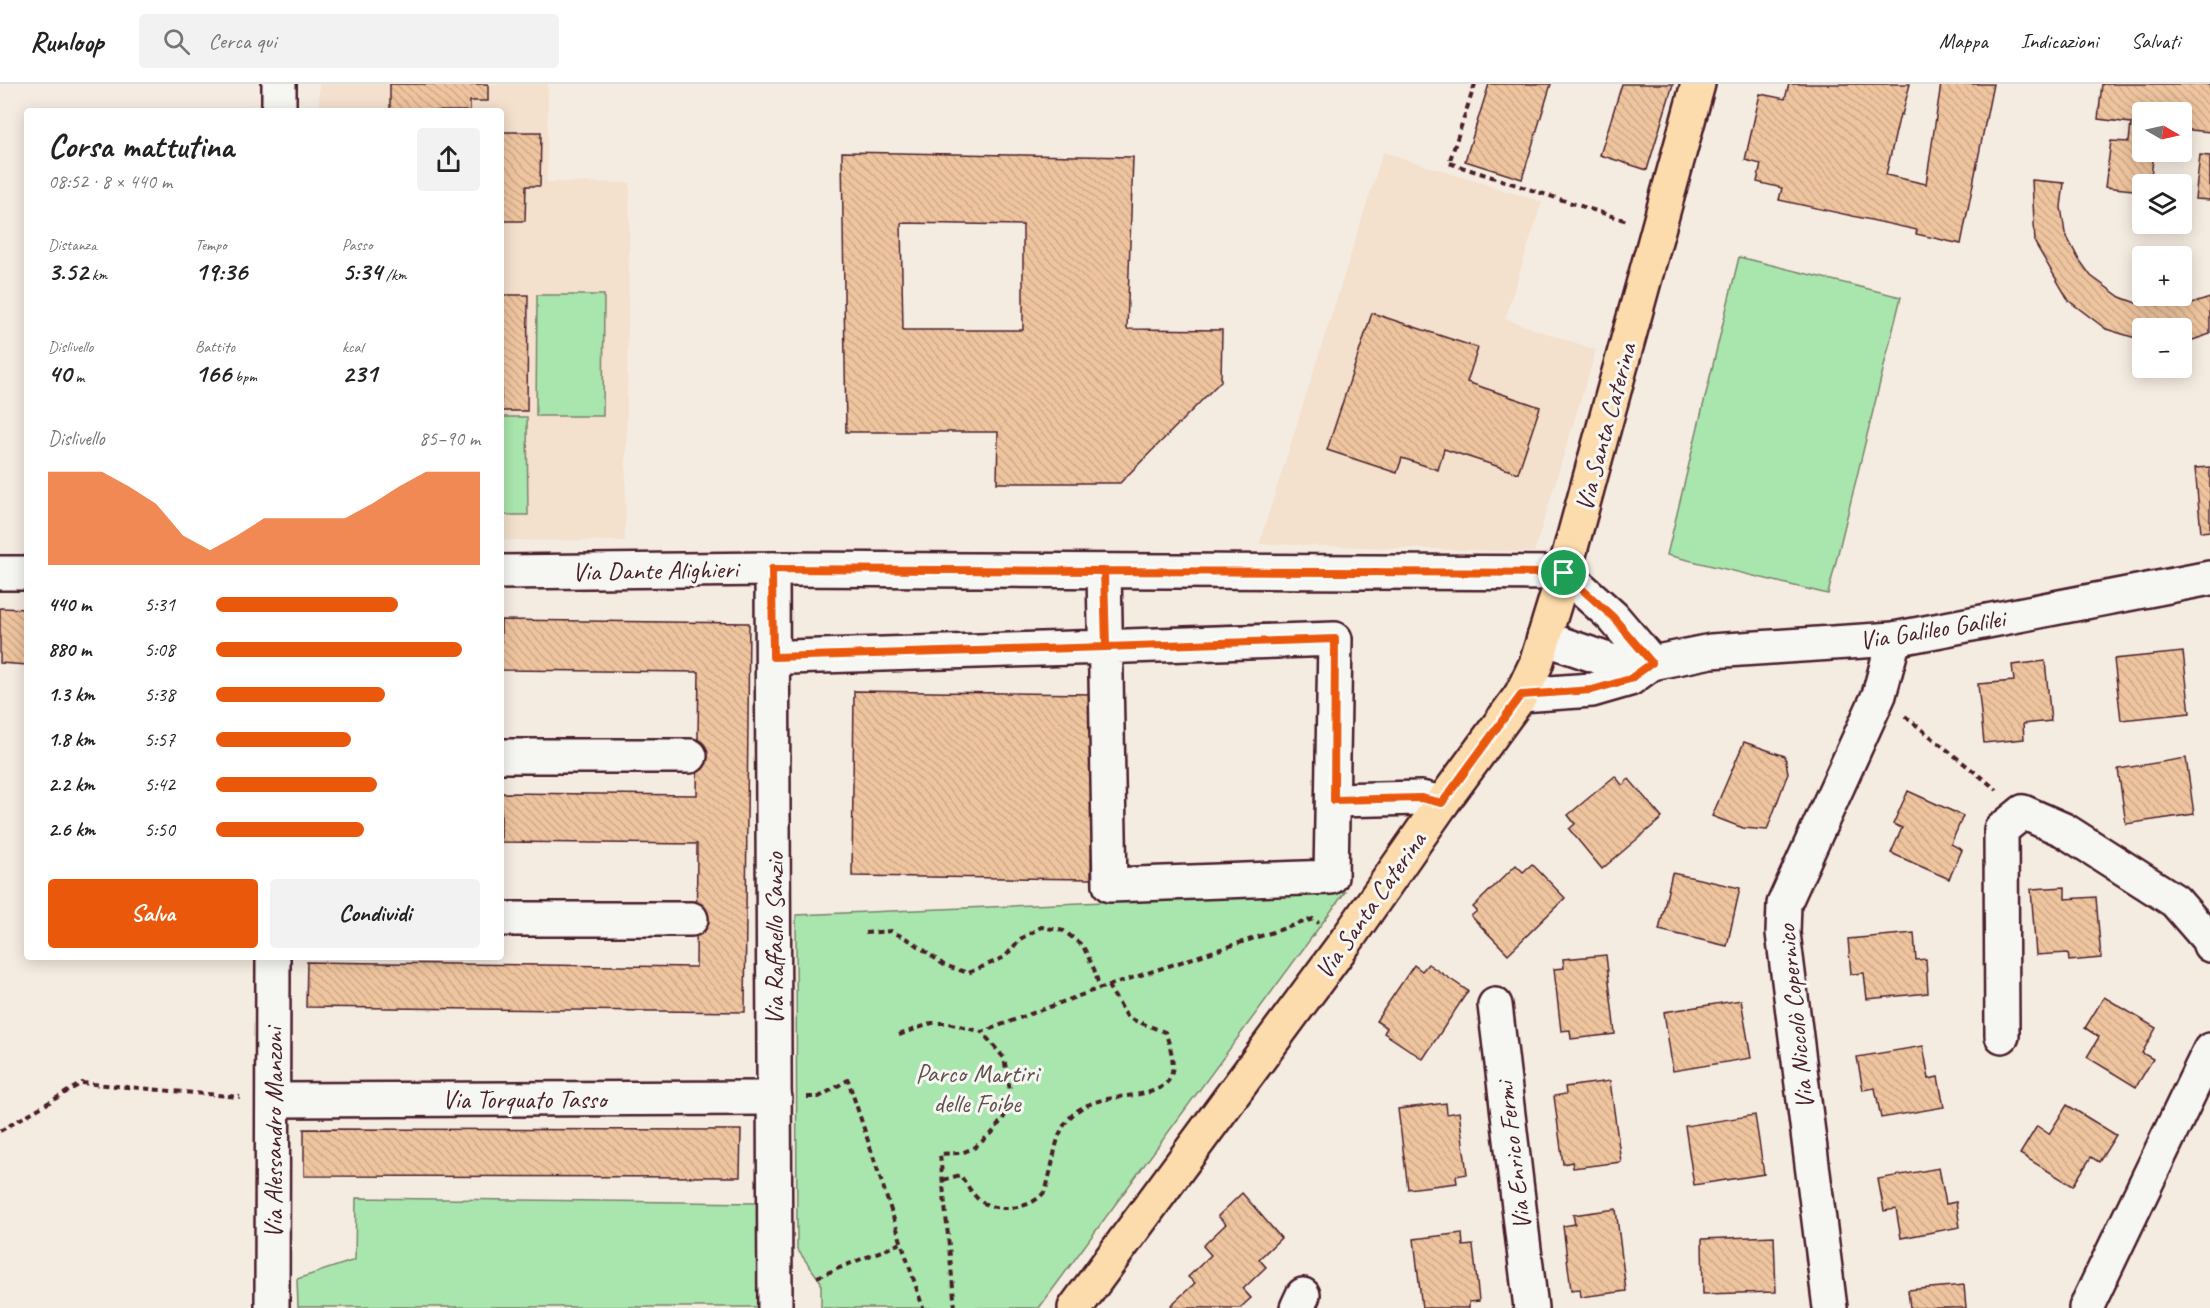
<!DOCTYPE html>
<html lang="it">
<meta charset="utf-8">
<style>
body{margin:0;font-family:Caveat,sans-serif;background:#f2f2f2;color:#222;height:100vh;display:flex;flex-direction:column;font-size:22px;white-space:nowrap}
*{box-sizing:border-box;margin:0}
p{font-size:20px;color:#767676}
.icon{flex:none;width:33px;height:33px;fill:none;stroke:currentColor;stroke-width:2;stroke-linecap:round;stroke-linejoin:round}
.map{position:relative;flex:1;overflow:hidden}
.sheet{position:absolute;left:24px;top:24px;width:480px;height:852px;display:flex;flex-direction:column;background:#fff;border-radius:6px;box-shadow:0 3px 15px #0003}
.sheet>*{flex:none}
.needle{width:39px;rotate:99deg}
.tools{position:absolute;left:2132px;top:18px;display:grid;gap:12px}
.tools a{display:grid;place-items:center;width:60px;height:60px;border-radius:6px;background:#fff;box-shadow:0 3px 15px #0003;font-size:30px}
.pin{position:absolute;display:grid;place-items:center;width:51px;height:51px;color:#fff;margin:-26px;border:3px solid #fff;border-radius:50%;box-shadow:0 2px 6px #0007}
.round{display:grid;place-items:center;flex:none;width:63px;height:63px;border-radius:6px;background:#f2f2f2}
.head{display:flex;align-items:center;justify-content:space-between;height:102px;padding:0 24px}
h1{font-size:33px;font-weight:600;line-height:45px}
.metrics{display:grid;grid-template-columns:repeat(3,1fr);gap:9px;height:102px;padding:6px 24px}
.metrics div{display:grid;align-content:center}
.metrics b{font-size:26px;font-weight:600}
.metrics small{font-size:16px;font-weight:400}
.metrics p{font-size:16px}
.chart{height:168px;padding:12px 24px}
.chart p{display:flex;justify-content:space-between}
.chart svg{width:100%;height:108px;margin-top:6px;fill:#ea580c;opacity:.7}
.cta{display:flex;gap:12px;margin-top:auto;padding:12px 24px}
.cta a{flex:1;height:69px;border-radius:6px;background:#ea580c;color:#fff;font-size:24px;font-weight:600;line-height:69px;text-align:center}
.cta a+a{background:#f2f2f2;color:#222}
ul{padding:0 24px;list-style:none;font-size:20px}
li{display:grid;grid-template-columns:96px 72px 1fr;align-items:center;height:45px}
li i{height:15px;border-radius:8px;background:#ea580c}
header{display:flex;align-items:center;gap:36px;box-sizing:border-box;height:84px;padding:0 30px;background:#fff;border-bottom:2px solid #e0e0e0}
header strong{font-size:28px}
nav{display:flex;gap:33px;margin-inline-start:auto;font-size:21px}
.search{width:420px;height:54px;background:#f2f2f2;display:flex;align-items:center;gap:15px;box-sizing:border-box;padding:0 21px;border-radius:6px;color:#767676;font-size:22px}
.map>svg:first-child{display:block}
</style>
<header>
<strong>Runloop</strong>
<div class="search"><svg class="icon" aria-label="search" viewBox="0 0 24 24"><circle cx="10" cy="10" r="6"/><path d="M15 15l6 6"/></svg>Cerca qui</div>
<nav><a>Mappa</a><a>Indicazioni</a><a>Salvati</a></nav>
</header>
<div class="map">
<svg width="2210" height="1224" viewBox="0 0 2210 1224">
<defs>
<pattern id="building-back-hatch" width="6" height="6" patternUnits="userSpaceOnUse" patternTransform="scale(1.5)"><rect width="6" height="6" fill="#efc59f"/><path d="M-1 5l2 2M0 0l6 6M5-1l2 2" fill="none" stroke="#cea989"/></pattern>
</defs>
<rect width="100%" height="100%" fill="#f5ece1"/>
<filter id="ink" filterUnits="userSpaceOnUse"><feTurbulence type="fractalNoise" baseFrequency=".0167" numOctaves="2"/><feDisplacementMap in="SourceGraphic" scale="12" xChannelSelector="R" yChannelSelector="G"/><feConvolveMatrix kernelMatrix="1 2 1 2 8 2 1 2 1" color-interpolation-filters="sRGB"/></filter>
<g filter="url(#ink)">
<g fill="#f3e0cd">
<path d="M 319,0 L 548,0 L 547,98 L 630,99 L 625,457 L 501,456 L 501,27 L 319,27 Z"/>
<path d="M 1383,68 L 1542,118 L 1505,235 L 1596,266 L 1534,468 L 1259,460 Z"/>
</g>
<g fill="#a9e6ad" stroke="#7a826c" stroke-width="1.5">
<path d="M 1739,173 L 1901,213 L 1828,510 L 1667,471 Z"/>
<path d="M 537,211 L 604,211 L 603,332 L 536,332 Z"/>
<path d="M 501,333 L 527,333 L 528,431 L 501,431 Z"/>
<path d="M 1345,808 L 1039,1224 L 821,1224 L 821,1198 L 797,1165 L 796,831 Z"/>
<path d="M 356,1114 L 757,1119 L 757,1223 L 298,1223 L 297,1195 L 355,1176 Z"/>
</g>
<g fill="url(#building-back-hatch)" stroke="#4a1f2b" stroke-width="1.5" fill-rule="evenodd">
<path d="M 390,0 L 488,0 L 488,17 L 470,17 L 470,27 L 390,27 Z"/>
<path d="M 1489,0 L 1551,0 L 1522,95 L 1465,77 Z"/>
<path d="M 1622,0 L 1673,0 L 1647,86 L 1600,71 Z"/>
<path d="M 1789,0 L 1910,0 L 1902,31 L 1900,30 L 1886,91 L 1926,100 L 1941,0 L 1993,0 L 1961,160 L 1916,150 L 1917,146 L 1779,116 L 1782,104 L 1757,98 L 1761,80 L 1745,76 L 1760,10 L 1785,15 Z"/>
<path d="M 2102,0 L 2210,0 L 2210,48 L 2181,45 L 2181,28 L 2142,28 L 2142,68 L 2154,68 L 2150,100 L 2142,100 L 2142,107 L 2105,103 L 2111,57 L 2129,58 L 2131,39 L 2098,35 Z"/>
<path d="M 501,48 L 541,48 L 540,102 L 526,102 L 525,137 L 501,137 Z"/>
<path d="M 842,68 L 1133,73 L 1127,245 L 1222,246 L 1221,297 L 1120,399 L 997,399 L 998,348 L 846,348 ZM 901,139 L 1023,141 L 1023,246 L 903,246 Z"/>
<path d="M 2200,71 L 2210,72 L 2210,116 L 2195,115 Z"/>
<path d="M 2032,96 L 2064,99 L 2061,123 L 2065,149 L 2078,174 L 2091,192 L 2120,213 L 2136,219 L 2159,221 L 2188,221 L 2210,214 L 2210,250 L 2187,258 L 2181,258 L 2181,244 L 2142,244 L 2142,256 L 2106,245 L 2069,217 L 2035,159 Z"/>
<path d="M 501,211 L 528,211 L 527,327 L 501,327 Z"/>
<path d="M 1372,229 L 1478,264 L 1467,298 L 1540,323 L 1518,389 L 1444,365 L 1438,386 L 1402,374 L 1397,389 L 1327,366 Z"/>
<path d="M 2210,383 L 2210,447 L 2201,448 L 2195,384 Z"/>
<path d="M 0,524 L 27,525 L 27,581 L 0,579 Z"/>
<path d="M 501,536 L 749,539 L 745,928 L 306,923 L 307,878 L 696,883 L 697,760 L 501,758 L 501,709 L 697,711 L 699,588 L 501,586 Z"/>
<path d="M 2183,568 L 2190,629 L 2121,636 L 2114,575 Z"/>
<path d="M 2045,577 L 2051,637 L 2023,640 L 2024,655 L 1984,659 L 1978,600 L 2014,597 L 2012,581 Z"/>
<path d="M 854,607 L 1094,610 L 1091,795 L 852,792 Z"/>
<path d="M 1744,658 L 1785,672 L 1788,689 L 1767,746 L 1743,744 L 1712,732 Z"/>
<path d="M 2186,674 L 2194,730 L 2126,740 L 2118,685 Z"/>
<path d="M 1615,692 L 1622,701 L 1629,695 L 1662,734 L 1602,785 L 1569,745 L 1575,740 L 1568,731 Z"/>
<path d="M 1908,707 L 1963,732 L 1951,760 L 1962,766 L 1949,795 L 1891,769 L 1902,744 L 1893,740 Z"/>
<path d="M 1532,780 L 1565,814 L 1508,870 L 1471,832 L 1477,827 L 1473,823 L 1516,781 L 1523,788 Z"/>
<path d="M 1672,789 L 1740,804 L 1727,862 L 1659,846 Z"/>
<path d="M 2065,803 L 2065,815 L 2096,813 L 2101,874 L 2069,877 L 2068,869 L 2036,871 L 2031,805 Z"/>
<path d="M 1914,849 L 1916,876 L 1926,875 L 1928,909 L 1867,915 L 1864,889 L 1851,890 L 1848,855 Z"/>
<path d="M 1606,871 L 1615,950 L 1571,955 L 1570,946 L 1561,947 L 1554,885 L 1564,884 L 1563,875 Z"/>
<path d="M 1428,880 L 1468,907 L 1423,975 L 1384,949 L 1387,944 L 1376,937 L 1414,881 L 1422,887 Z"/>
<path d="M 2104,913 L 2156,944 L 2142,969 L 2153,975 L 2136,1003 L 2087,973 L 2099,953 L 2085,944 Z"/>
<path d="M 1741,916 L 1751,974 L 1673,987 L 1664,928 Z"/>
<path d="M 1923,962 L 1929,995 L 1938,993 L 1944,1023 L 1881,1034 L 1875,1004 L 1863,1006 L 1857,973 Z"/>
<path d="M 1610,997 L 1621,1078 L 1573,1084 L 1572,1078 L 1563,1080 L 1554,1012 L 1566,1010 L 1565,1003 Z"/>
<path d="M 1446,1019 L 1447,1030 L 1459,1028 L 1467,1090 L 1456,1092 L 1457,1099 L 1408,1105 L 1398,1025 Z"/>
<path d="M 2067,1021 L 2116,1051 L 2099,1078 L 2091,1073 L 2073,1102 L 2020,1070 L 2037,1042 L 2049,1050 Z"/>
<path d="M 1755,1031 L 1764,1090 L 1694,1101 L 1685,1042 Z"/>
<path d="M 304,1045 L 741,1046 L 740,1093 L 304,1092 Z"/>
<path d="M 1939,1084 L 1946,1120 L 1956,1118 L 1960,1143 L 1901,1154 L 1896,1125 L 1884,1127 L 1878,1095 Z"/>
<path d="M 1242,1109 L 1281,1154 L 1259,1175 L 1266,1183 L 1243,1205 L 1251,1214 L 1240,1224 L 1174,1224 L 1171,1221 L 1195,1199 L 1188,1193 L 1211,1171 L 1203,1162 L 1226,1140 L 1218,1132 Z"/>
<path d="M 1616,1125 L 1626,1207 L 1581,1213 L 1580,1205 L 1571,1206 L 1563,1142 L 1575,1140 L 1573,1131 Z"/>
<path d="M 1462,1149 L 1463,1162 L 1473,1161 L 1479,1217 L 1469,1218 L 1469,1224 L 1422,1224 L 1414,1155 Z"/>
<path d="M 1774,1152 L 1776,1208 L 1703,1210 L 1702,1155 Z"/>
<path d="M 1964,1201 L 1966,1224 L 1910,1224 L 1908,1206 Z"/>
</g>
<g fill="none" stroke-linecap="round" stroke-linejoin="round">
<defs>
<g id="minor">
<path d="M 279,27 L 279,0"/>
<path d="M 772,485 L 775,1224"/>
<path d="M 501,488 L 772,485 L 1564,489 L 1613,533 L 1652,579"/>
<path d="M 0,489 L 27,489"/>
<path d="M 1544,554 L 1611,577 L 1652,579 L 1711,567 L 1894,555 L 2210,494"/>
<path d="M 773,573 L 789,573 L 1106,563 L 1127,562 L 1335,555 L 1331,793 L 1110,801 L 1104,487"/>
<path d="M 1521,611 L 1592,606 L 1630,595 L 1652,579"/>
<path d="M 501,672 L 690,672"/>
<path d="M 1334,716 L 1421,714 L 1442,719"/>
<path d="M 501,835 L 691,835"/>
<path d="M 1495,921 L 1531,1224"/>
<path d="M 2002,952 L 2001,746 L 2023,728 L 2064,746 L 2175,817 L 2208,855 L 2210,861"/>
<path d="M 273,1016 L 775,1014"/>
<path d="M 272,1224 L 273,873"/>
<path d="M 1297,1224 L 1303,1211"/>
<path d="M 1830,1224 L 1783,849 L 1784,820 L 1879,611 L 1894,555"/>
<path d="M 2086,1224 L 2210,966"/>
</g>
<path id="major" d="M 1075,1224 L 1346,857 L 1442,719 L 1521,611 L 1536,580 L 1564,489 L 1698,0"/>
</defs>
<use href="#minor" stroke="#4a1f2b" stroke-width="38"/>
<use href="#major" stroke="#4a1f2b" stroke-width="38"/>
<g stroke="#4a1f2b" stroke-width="4" stroke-dasharray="6 4.5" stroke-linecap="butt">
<path d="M 1475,0 L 1449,79 L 1627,137"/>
<path d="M 1905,632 L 1997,706"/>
<path d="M 865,849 L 891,847 L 913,858 L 944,881 L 968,889 L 1005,873 L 1020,855 L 1041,843 L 1064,847 L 1083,862 L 1094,885 L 1100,905"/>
<path d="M 899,951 L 932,939 L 948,939 L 982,948 L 1092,907 L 1313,835 L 1319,839"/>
<path d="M 807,1013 L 819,1013 L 848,996 L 923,1224"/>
<path d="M 0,1047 L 82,999 L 240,1013"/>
<path d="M 943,1096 L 960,1091 C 966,1099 972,1110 979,1116 C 997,1130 1033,1125 1045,1107 C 1047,1103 1048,1097 1049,1093 C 1056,1068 1055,1041 1080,1025 C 1121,999 1197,1031 1165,948 L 1128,934 L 1108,902"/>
<path d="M 817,1193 L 901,1159"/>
<path d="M 955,1224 L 940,1070 L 961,1069 L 974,1064 L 992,1049 L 1004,1033 L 1010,1006 L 1004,974 L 982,948"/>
</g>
<use href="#minor" stroke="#f6f6f2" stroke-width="33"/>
<use href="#major" stroke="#fcdcac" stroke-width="33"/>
</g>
</g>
<g fill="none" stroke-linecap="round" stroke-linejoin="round" filter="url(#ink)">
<defs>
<path id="route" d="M 1564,489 L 1104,487 L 1106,563 L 773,573 L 772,485 L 1104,487 L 1106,563 L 1335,555 L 1334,716 L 1421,714 L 1442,719 L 1521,611 L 1592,606 L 1630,595 L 1652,579 L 1613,533 L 1564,489"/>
</defs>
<use href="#route" stroke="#fff" stroke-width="12"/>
<use href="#route" stroke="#ea580c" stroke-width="8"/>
</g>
<g text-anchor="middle" stroke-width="6" stroke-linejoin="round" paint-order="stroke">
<g font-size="26" fill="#4a1f2b" stroke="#f6f6f2">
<text transform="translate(1605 343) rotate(-75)" y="9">Via Santa Caterina</text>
<text transform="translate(655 486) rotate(-1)" y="9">Via Dante Alighieri</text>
<text transform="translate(1932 545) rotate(-9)" y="9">Via Galileo Galilei</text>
<text transform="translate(1370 821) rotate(-55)" y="9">Via Santa Caterina</text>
<text transform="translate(774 855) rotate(-90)" y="9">Via Raffaello Sanzio</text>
<text transform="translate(1795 933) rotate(-96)" y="9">Via Niccolò Copernico</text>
<text x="524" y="1024">Via Torquato Tasso</text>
<text transform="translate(273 1049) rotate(-90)" y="9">Via Alessandro Manzoni</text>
<text transform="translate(1513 1072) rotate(-97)" y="9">Via Enrico Fermi</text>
</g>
<g font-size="26" fill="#62514c" stroke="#f6f6f2">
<text x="977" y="998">Parco Martiri<tspan x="977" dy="30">delle Foibe</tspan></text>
</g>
</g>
</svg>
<div class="tools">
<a><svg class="needle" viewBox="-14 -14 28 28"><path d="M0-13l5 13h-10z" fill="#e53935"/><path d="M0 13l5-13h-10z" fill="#767676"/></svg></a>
<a><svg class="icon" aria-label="layers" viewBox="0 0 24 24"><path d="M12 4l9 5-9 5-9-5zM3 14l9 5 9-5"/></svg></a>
<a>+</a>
<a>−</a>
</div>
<div class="pin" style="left:1564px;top:489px;background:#1e9e55"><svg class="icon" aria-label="arrive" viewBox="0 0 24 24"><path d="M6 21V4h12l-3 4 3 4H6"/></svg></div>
<section class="sheet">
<div class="head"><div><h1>Corsa mattutina</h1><p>08:52 · 8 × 440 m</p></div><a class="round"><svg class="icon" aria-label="share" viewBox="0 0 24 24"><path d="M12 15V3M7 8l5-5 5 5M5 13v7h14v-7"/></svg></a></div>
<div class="metrics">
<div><p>Distanza</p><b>3.52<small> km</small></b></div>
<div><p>Tempo</p><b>19:36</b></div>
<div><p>Passo</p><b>5:34<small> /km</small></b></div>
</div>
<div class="metrics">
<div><p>Dislivello</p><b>40<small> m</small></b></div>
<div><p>Battito</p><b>166<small> bpm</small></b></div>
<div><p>kcal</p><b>231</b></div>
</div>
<div class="chart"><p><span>Dislivello</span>85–90 m</p>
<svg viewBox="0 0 160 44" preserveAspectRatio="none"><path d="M0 44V6L10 6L20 6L30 12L40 19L50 32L60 38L70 32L80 25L90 25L100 25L110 25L120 19L130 12L140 6L150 6L160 6V44z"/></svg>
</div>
<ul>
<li><b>440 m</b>5:31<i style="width:69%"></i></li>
<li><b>880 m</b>5:08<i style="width:93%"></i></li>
<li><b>1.3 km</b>5:38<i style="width:64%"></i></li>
<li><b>1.8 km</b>5:57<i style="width:51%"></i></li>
<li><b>2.2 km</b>5:42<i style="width:61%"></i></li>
<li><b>2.6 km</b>5:50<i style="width:56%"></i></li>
</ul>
<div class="cta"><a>Salva</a><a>Condividi</a></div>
</section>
</div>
